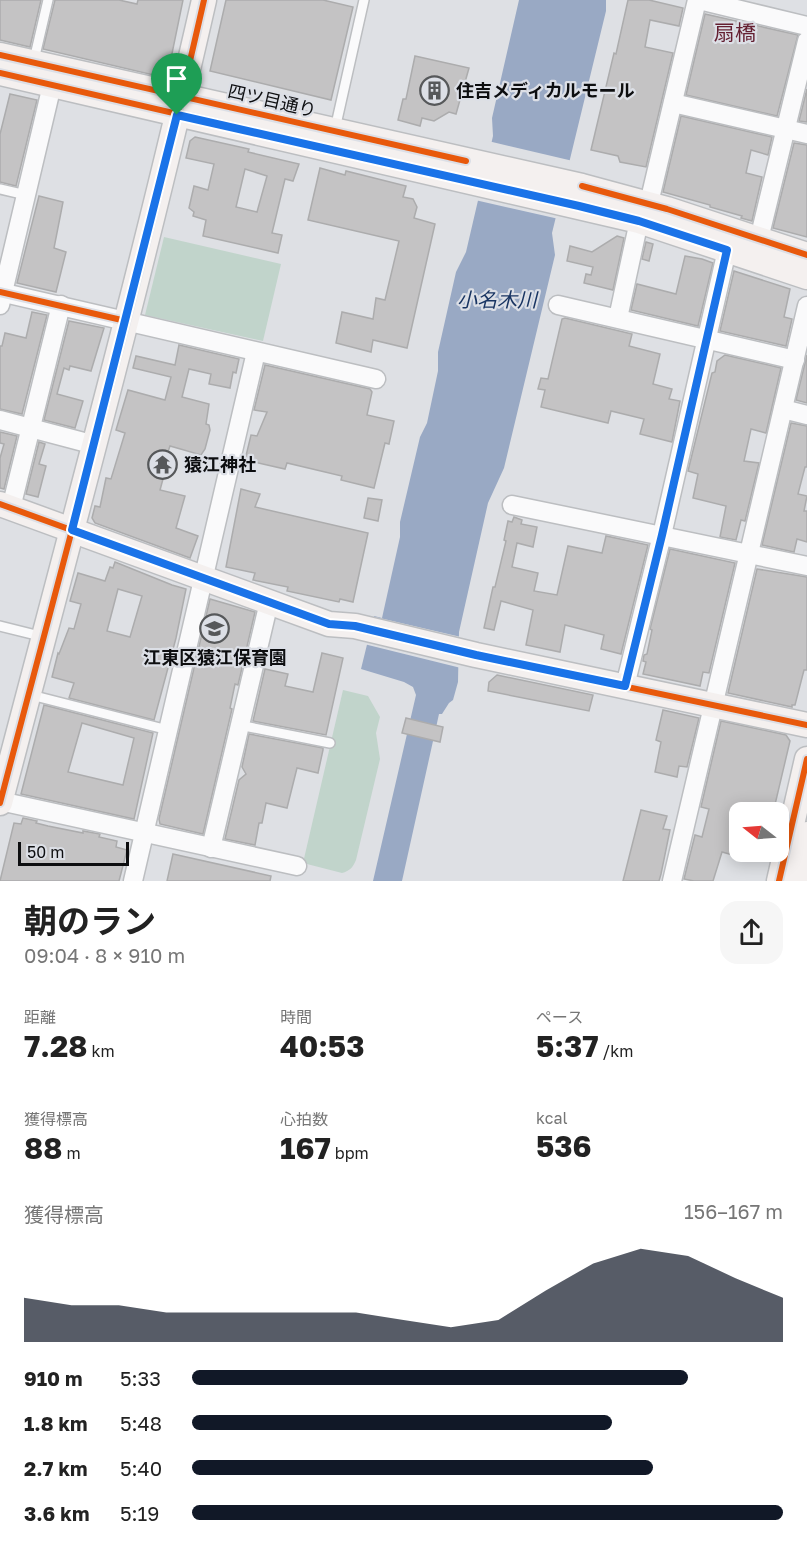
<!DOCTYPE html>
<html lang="ja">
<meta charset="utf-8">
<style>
body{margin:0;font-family:"Golos Text","Noto Sans JP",sans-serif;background:#f6f6f6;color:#222;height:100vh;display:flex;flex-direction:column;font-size:22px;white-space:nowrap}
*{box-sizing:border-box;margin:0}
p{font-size:20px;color:#767676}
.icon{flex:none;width:33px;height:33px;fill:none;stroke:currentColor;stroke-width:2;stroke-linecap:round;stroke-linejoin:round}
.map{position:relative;height:881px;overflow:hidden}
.drawer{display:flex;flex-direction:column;background:#fff;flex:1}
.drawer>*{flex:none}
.needle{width:39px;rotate:287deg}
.controls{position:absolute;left:729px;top:802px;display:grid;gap:12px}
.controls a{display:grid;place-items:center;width:60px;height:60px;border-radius:12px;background:#fff;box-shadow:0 3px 15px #0003;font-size:30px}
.scale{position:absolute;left:18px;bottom:15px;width:111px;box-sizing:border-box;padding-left:6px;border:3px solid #0d0e10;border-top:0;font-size:16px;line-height:21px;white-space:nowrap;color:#0d0e10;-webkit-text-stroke:4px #dcdfe6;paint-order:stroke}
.pin{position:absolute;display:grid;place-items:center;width:51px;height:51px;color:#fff;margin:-62px -26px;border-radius:50% 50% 50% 0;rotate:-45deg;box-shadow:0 0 6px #0007}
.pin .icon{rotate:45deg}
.round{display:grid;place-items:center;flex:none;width:63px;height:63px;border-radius:18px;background:#f6f6f6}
.headline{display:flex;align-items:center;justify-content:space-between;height:102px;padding:0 24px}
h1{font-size:33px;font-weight:700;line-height:45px}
.stats{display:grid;grid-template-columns:repeat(3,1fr);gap:9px;height:102px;padding:6px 24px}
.stats div{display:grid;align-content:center}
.stats b{font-size:30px;font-weight:700}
.stats small{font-size:16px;font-weight:400}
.stats p{font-size:16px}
.chart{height:168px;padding:12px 24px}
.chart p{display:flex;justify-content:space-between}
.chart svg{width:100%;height:108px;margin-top:6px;fill:#111827;opacity:.7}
ul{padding:0 24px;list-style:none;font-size:20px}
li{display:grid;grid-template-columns:96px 72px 1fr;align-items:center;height:45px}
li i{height:15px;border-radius:8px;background:#111827}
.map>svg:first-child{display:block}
</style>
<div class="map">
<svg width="807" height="881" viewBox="0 0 807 881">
<rect width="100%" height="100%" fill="#dee0e4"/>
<g fill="#c1d4cb">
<path d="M 164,237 L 281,264 L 263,341 L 145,315 Z"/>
<path d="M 343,690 L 368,696 L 380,717 L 376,733 L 380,759 L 356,860 C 353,867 350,871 342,873 L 303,863 Z"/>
</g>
<path fill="#99a9c4" d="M 519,0 L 606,0 L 606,11 L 552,233 L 555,255 L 504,468 L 488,503 L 459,632 L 458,682 L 453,700 L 449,703 L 442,714 L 439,714 L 402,881 L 373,881 L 416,695 L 413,687 L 404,682 L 361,669 L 374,616 L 382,618 L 400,537 L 400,522 L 420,437 L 427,423 L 438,371 L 438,352 L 456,272 L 466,252 L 493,136 L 492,118 Z"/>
<g fill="#dee0e4">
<path d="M 488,141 L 573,161 L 559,219 L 475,200 Z"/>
<path d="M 371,616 L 461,637 L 461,668 L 364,644 Z"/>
</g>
<g fill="#c4c3c4" stroke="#acacad" stroke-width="1.5" fill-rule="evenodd">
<path d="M 0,0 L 41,0 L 30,47 L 0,40 Z"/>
<path d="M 55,0 L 119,0 L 137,4 L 138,0 L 183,0 L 168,73 L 162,77 L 43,49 Z"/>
<path d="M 226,0 L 323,0 L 353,7 L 331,100 L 210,71 Z"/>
<path d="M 628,0 L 649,0 L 683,8 L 679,26 L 650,20 L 645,47 L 673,53 L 646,167 L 620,162 L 618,156 L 591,150 L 614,53 L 616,54 Z"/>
<path d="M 705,14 L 798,35 L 777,116 L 686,95 Z"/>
<path d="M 415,56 L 469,68 L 456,114 L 449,112 L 434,121 L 422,118 L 420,126 L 398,120 L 403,99 L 406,99 Z"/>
<path d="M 807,89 L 807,122 L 799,121 Z"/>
<path d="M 10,94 L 37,100 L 16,186 L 0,182 L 0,134 Z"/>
<path d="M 681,116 L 772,137 L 768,155 L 751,150 L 746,173 L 762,177 L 752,221 L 741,218 L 742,216 L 710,207 L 710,205 L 663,192 Z"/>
<path d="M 195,137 L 249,149 L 248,152 L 299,164 L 293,181 L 285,179 L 272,233 L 282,235 L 278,253 L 203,236 L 206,220 L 193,216 L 194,212 L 189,208 L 194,186 L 208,190 L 214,164 L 186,158 L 190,141 ZM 245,169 L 267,176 L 257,212 L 236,207 Z"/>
<path d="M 794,143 L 807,145 L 807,237 L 773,228 Z"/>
<path d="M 320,168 L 345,175 L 346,171 L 406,186 L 403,197 L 413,199 L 417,207 L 414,218 L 435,224 L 407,348 L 373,340 L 371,352 L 336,343 L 342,312 L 373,319 L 376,298 L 385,300 L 399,241 L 308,220 Z"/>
<path d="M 39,196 L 63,202 L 54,248 L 66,252 L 56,292 L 17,283 Z"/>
<path d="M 617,236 L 624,238 L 613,290 L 584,283 L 586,274 L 591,275 L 593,267 L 567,261 L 570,246 L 592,252 Z"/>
<path d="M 646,242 L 653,244 L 649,261 L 642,259 Z"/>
<path d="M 685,256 L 702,259 L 713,263 L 698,326 L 631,310 L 637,284 L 676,294 Z"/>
<path d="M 734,271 L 790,289 L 784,317 L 792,319 L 786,346 L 720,331 Z"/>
<path d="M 32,312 L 47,315 L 22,414 L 0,409 L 0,346 L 2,346 L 5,333 L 26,338 Z"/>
<path d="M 565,318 L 632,334 L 629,346 L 660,354 L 653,384 L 672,389 L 669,399 L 680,401 L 672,442 L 640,434 L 644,419 L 611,411 L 608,423 L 541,407 L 545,390 L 538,389 L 541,378 L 548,379 L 562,319 Z"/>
<path d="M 69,321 L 104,328 L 91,371 L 70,366 L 69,370 L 64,368 L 57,394 L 83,401 L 75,428 L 44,420 Z"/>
<path d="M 179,345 L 239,359 L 236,373 L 233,372 L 230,388 L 209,384 L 211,374 L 189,369 L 182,397 L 209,404 L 206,424 L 209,425 L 210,430 L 205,449 L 201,455 L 170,446 L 163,466 L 166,468 L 160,490 L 185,496 L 176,528 L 198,536 L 190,558 L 95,523 L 92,518 L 95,506 L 100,507 L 106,478 L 111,479 L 125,433 L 116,430 L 128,390 L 165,400 L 171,377 L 133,368 L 136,356 L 175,365 Z"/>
<path d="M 725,355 L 781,368 L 766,433 L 751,429 L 744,461 L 759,463 L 745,521 L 741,520 L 736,540 L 720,537 L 726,506 L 693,498 L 698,474 L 688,471 L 712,373 L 715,372 L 717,361 Z"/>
<path d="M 807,355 L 807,403 L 796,400 Z"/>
<path d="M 265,365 L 370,389 L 372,392 L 367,415 L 394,421 L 389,444 L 385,443 L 374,488 L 341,480 L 342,476 L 287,463 L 285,469 L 245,460 L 251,435 L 257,436 L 267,412 L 254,410 Z"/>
<path d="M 791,423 L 807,426 L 807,467 L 805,467 L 798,494 L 807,496 L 804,511 L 807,511 L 807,542 L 797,539 L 794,552 L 762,545 Z"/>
<path d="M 0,432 L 17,436 L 4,489 L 0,488 L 0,458 L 4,444 L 0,443 Z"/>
<path d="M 39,442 L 45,444 L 39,464 L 46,466 L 38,497 L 26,494 Z"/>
<path d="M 241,489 L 260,494 L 255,507 L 368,533 L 353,602 L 340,599 L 339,602 L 287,591 L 288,587 L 253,580 L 255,573 L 226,567 Z"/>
<path d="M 368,498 L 382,500 L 378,521 L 364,518 Z"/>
<path d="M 514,517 L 522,520 L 521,524 L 537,527 L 533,547 L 517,543 L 512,567 L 538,573 L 534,591 L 557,595 L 568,546 L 602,553 L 606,536 L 648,545 L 621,654 L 601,649 L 604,635 L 565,625 L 560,652 L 526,645 L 533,610 L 501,601 L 494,630 L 484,628 L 493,587 L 495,587 L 506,541 L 504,540 L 508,521 L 512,522 Z"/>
<path d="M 670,549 L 735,563 L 709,673 L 703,672 L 700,686 L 643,674 L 646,662 L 643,661 L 644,655 L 647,654 L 652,630 L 650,629 Z"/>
<path d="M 115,562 L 172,585 L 186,589 L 176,638 L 154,720 L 69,698 L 74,683 L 52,677 L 58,653 L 59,654 L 69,628 L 74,629 L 81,604 L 70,601 L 78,573 L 105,581 L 110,567 L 113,568 ZM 118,589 L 142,596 L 130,637 L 107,631 Z"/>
<path d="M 757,569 L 807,577 L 807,670 L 804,670 L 795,705 L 792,705 L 792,707 L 728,693 Z"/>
<path d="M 210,599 L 255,612 L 238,685 L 235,684 L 230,708 L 232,709 L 203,834 L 160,824 L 159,819 Z"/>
<path d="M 322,653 L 343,658 L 326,735 L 253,721 L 265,669 L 288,674 L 285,686 L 313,692 Z"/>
<path d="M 497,675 L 593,695 L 589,711 L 488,691 L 489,682 Z"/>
<path d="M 44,705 L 153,733 L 134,819 L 21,794 ZM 82,723 L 134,738 L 123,785 L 68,772 Z"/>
<path d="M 663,710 L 699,718 L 687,767 L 679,766 L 677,777 L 655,772 L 661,742 L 656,740 Z"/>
<path d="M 406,718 L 443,727 L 440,742 L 402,733 Z"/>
<path d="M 721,721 L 786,735 L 790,741 L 773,813 L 740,813 L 740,857 L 722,852 L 713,881 L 694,881 L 684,879 L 695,835 L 702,837 L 709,809 L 701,807 Z"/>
<path d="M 249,734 L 323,748 L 323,750 L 318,773 L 297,768 L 287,808 L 266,803 L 262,823 L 259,823 L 255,845 L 225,839 L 239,780 L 246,774 L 242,767 Z"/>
<path d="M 641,810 L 667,816 L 663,829 L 670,830 L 661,874 L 659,881 L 623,881 Z"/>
<path d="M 23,818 L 37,821 L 36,823 L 48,826 L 83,833 L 83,831 L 100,834 L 99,837 L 117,841 L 116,847 L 127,850 L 119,881 L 0,881 L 14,823 L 21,824 Z"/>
<path d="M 173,854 L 271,876 L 270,881 L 167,881 Z"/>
</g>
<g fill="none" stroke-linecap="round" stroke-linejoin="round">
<defs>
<g id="lane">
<path d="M 34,60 L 48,0"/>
<path d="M 335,129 L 364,0"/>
<path d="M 0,189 L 26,195"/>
<path d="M 0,626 L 44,637"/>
<path d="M 31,695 L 168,730"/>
<path d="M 239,725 L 330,743"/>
</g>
<g id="street">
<path d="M 699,0 L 807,26"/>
<path d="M 673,103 L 807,134"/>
<path d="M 649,203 L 697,0"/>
<path d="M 759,239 L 807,41"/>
<path d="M 0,292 L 376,379"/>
<path d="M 0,305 L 52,85"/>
<path d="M 558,305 L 795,360"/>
<path d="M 618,318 L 639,221"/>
<path d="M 783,409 L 807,415"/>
<path d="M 0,420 L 95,445"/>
<path d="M 512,505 L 807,566"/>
<path d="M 11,508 L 61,305"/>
<path d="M 625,686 L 662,535 L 727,250"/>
<path d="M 0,801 L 297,866"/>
<path d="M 211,848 L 269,602"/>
<path d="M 133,881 L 256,352"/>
<path d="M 672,881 L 807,306"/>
</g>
<g id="secondary">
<path d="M 0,55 L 582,186 L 667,209 L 807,255"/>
<path d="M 0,73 L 639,221 L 807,277"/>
<path d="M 0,504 L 329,624 L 355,626 L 476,655 L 807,725"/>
<path d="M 0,803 C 70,536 143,269 204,0"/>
<path d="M 779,881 L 807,759"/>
<path d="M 796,881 L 807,834"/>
</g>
</defs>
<use href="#lane" stroke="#bcbec1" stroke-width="12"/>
<use href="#street" stroke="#bcbec1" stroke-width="21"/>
<use href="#secondary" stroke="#bcbec1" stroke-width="27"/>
<use href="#lane" stroke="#fafafb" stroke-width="9"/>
<use href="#street" stroke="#fafafb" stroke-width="18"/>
<use href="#secondary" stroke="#f4f0ef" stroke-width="24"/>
<defs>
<g id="cycleway">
<path d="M 0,55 L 466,161"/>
<path d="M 0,73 L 463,180"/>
<path d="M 582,186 L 667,209 L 807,255"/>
<path d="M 0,292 L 126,321"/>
<path d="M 0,504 L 329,624 L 355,626 L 476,655 L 807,725"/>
<path d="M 0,803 C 70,536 143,269 204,0"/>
<path d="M 779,881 L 807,759"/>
</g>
</defs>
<use href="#cycleway" stroke="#dcdfe6" stroke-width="10"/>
<use href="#cycleway" stroke="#e8590c" stroke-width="6"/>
</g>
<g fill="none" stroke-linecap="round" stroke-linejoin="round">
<defs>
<path id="route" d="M 177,115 L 579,206 L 639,221 L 727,250 L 662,535 L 625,686 L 476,655 L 355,626 L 329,624 L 72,530 Z"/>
</defs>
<use href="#route" stroke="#fff" stroke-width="12"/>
<use href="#route" stroke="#1a73e8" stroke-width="8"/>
</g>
<defs>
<symbol id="building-ring" viewBox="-11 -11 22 22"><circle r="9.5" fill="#dcdfe6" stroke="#56585a" stroke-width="1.5"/><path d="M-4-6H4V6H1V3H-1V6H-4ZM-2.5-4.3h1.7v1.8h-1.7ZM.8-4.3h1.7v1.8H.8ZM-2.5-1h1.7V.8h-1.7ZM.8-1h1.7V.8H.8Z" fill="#56585a"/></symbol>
<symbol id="temple-ring" viewBox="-11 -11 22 22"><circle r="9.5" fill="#dcdfe6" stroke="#56585a" stroke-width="1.5"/><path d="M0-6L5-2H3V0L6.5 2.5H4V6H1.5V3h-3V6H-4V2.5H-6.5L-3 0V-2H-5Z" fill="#56585a"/></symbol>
<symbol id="school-ring" viewBox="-11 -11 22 22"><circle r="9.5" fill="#dcdfe6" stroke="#56585a" stroke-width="1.5"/><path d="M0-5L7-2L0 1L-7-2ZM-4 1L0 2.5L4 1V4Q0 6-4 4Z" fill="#56585a"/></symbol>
</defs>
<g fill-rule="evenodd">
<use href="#building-ring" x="418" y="74" width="33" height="33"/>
<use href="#temple-ring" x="146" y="448" width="33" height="33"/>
<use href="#school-ring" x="198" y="612" width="33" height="33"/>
</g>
<g text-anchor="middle" stroke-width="4.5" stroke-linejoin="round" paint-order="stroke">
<g font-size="18" font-weight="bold" fill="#0d0e10" stroke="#dcdfe6" text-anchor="start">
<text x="456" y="97">住吉メディカルモール</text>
<text x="184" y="471">猿江神社</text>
<text x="215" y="664" text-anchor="middle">江東区猿江保育園</text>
</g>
<g font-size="18" fill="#0d0e10" stroke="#dcdfe6">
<text transform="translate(272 101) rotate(13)" y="6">四ツ目通り</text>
</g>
<g font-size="20" font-style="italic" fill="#183462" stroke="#dcdfe6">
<text x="497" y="307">小名木川</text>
</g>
<g font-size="21" fill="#641f31" stroke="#dcdfe6">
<text x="735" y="40">扇橋</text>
</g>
</g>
</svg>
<div class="controls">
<a><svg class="needle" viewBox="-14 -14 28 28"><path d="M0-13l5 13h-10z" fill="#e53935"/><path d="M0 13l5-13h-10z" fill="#767676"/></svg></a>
</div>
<div class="scale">50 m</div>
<div class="pin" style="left:177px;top:115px;background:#1e9e55"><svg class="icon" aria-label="arrive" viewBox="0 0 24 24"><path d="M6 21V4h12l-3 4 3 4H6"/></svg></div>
</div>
<section class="drawer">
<div class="headline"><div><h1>朝のラン</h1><p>09:04 · 8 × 910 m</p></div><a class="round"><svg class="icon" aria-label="share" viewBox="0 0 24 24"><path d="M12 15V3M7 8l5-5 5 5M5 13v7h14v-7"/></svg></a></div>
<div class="stats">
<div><p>距離</p><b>7.28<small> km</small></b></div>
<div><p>時間</p><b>40:53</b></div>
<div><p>ペース</p><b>5:37<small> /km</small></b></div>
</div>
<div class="stats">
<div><p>獲得標高</p><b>88<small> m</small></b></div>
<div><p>心拍数</p><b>167<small> bpm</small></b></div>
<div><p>kcal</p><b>536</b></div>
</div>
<div class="chart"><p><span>獲得標高</span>156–167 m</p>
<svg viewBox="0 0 160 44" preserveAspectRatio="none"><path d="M0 44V26L10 29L20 29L30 32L40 32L50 32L60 32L70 32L80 35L90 38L100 35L110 23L120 12L130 6L140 9L150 18L160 26V44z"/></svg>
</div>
<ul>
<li><b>910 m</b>5:33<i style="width:84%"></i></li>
<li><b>1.8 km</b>5:48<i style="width:71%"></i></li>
<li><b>2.7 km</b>5:40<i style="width:78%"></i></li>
<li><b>3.6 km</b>5:19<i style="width:100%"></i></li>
</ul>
</section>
